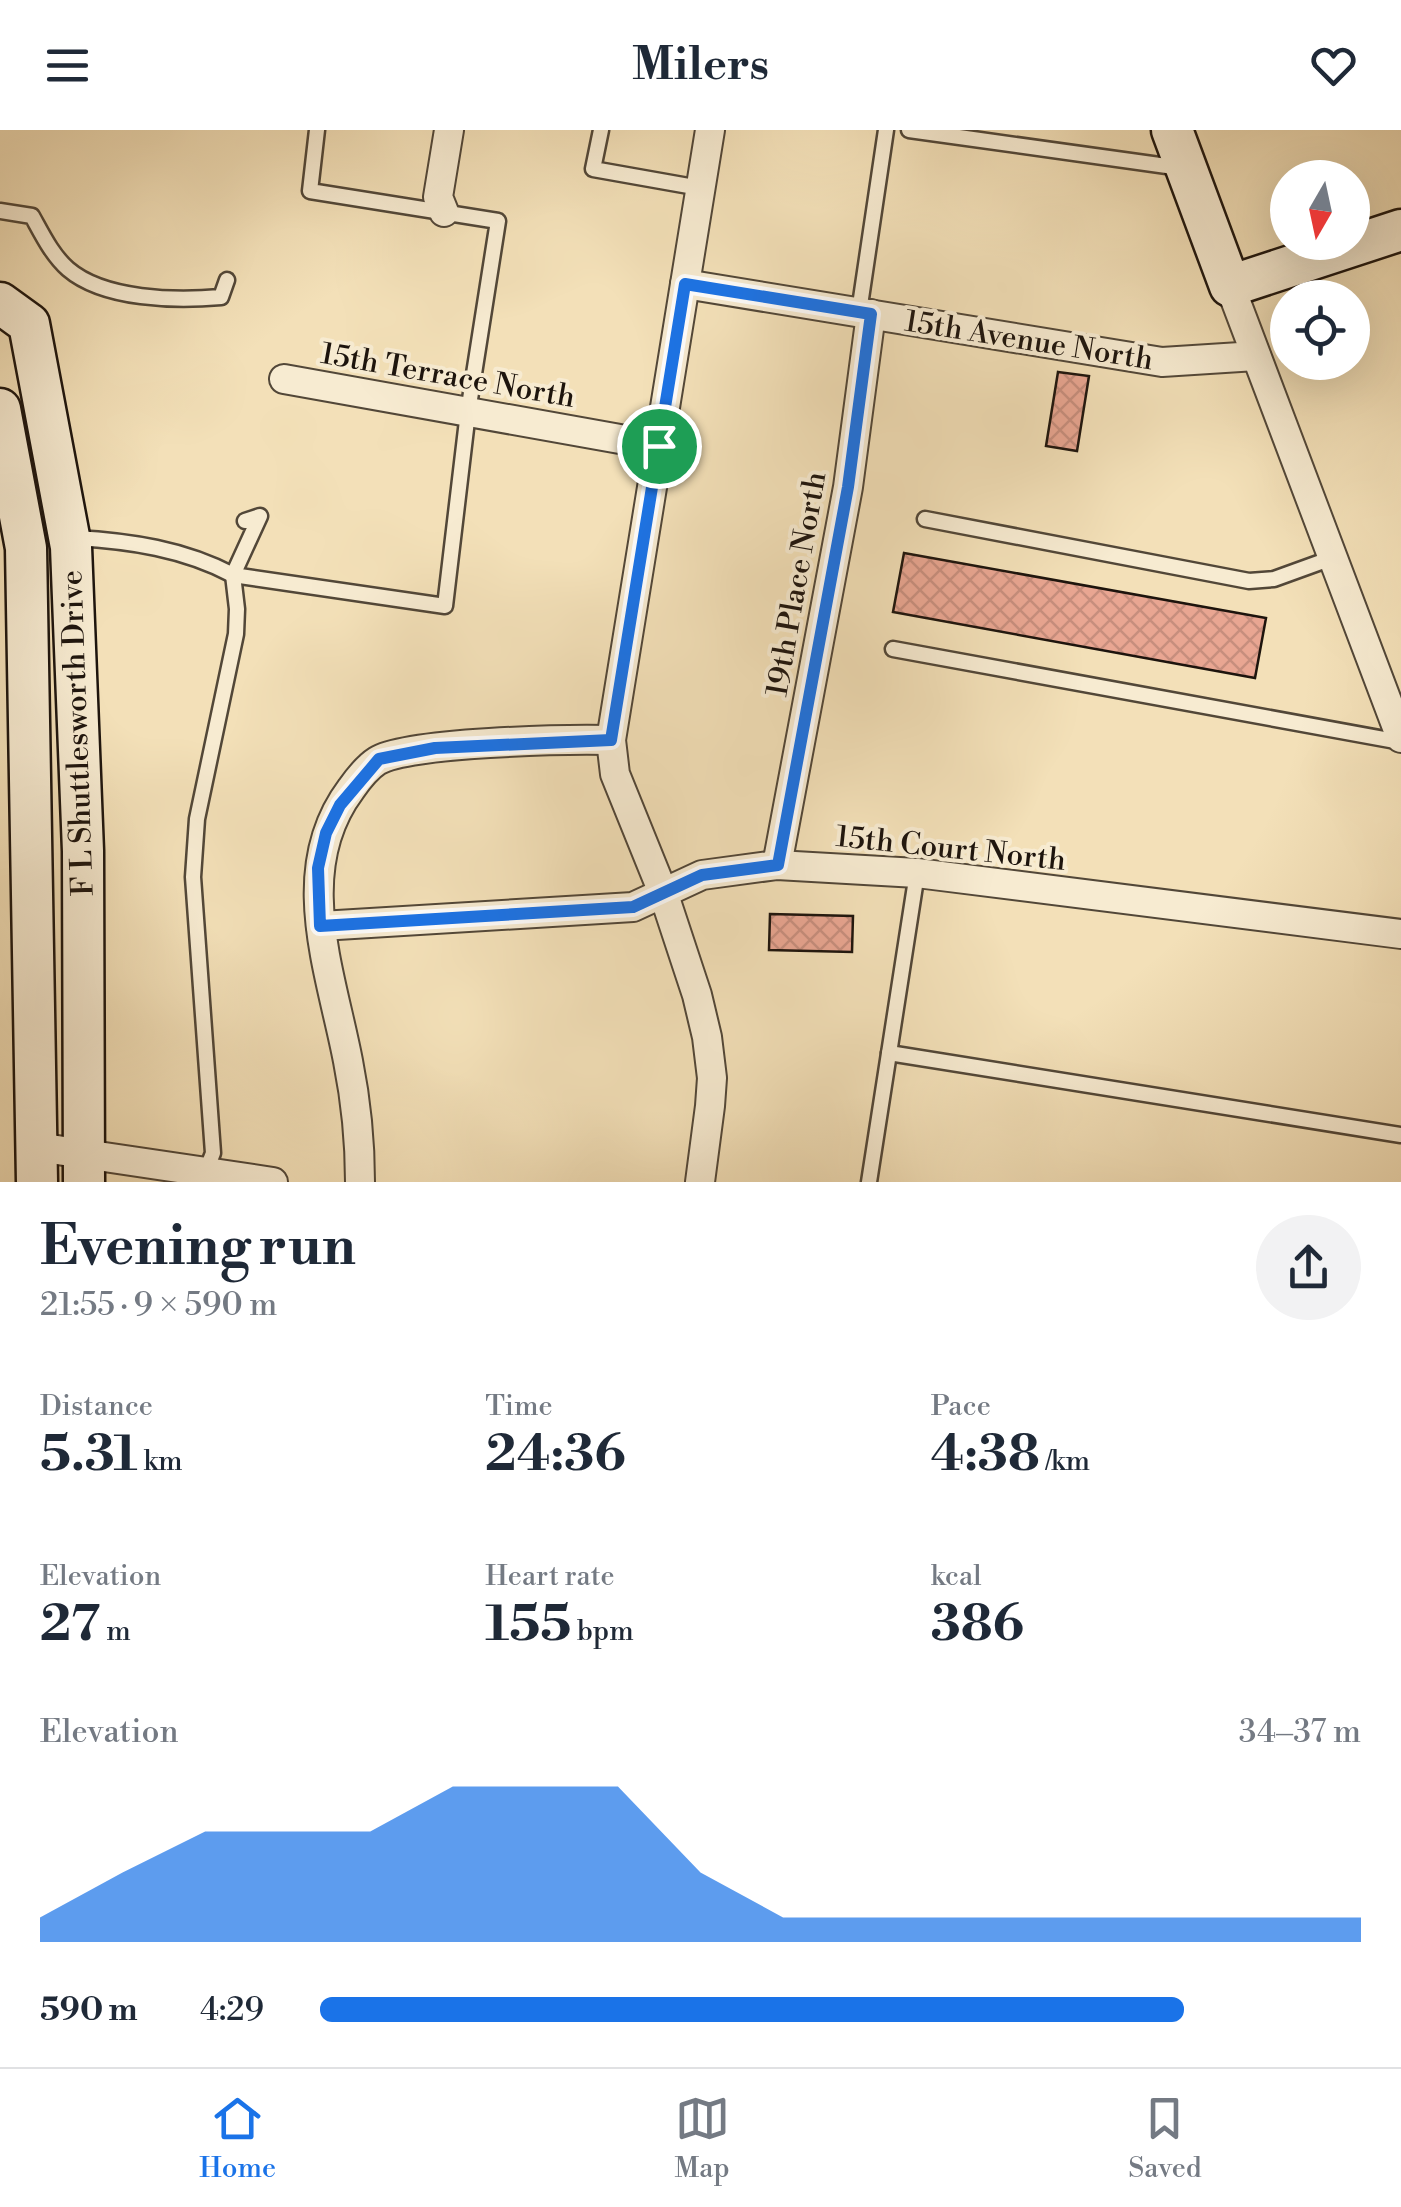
<!DOCTYPE html>
<meta charset="utf-8">
<style>
body{margin:0;font-family:"Libre Bodoni",serif;background:#f2f2f3;color:#1f2937;height:100vh;display:flex;flex-direction:column;font-size:38px;white-space:nowrap}
*{box-sizing:border-box;margin:0}
p{font-size:32px;color:#747a83}
.icon{flex:none;width:55px;height:55px;fill:none;stroke:currentColor;stroke-width:2;stroke-linecap:round;stroke-linejoin:round}
.map{position:relative;height:1052px;overflow:hidden}
.sheet{display:flex;flex-direction:column;background:#fff;flex:1}
.sheet>*{flex:none}
.needle{width:65px;rotate:189deg}
.buttons{position:absolute;left:1270px;top:30px;display:grid;gap:20px}
.buttons a{display:grid;place-items:center;width:100px;height:100px;border-radius:50%;background:#fff;box-shadow:0 10px 40px #0002;font-size:50px}
.pin{position:absolute;display:grid;place-items:center;width:85px;height:85px;color:#fff;margin:-42px;border:5px solid #fff;border-radius:50%;box-shadow:0 2px 10px #0007}
.round{display:grid;place-items:center;flex:none;width:105px;height:105px;border-radius:52px;background:#f2f2f3}
.headline{display:flex;align-items:center;justify-content:space-between;height:170px;padding:0 40px}
h1{font-size:55px;font-weight:800;line-height:75px}
.metrics{display:grid;grid-template-columns:repeat(3,1fr);gap:15px;height:170px;padding:10px 40px}
.metrics div{display:grid;align-content:center}
.metrics b{font-size:50px;font-weight:800}
.metrics small{font-size:28px;font-weight:400}
.metrics p{font-size:28px}
.chart{height:280px;padding:20px 40px}
.chart p{display:flex;justify-content:space-between}
.chart svg{width:100%;height:180px;margin-top:10px;fill:#1a73e8;opacity:.7}
ul{padding:0 40px;list-style:none;font-size:32px}
li{display:grid;grid-template-columns:160px 120px 1fr;align-items:center;height:75px}
li i{height:25px;border-radius:12px;background:#1a73e8}
header{display:flex;justify-content:space-between;align-items:center;height:130px;padding:0 40px;background:#fff;font-size:45px;font-weight:800}
.tabs{display:flex;justify-content:space-around;align-items:center;height:140px;border-top:2px solid #e0e1e3;background:#fff;font-size:28px;color:#747a83}
.tabs a{display:grid;justify-items:center;gap:5px}
.tabs .selected{color:#1a73e8}
.map>svg:first-child{display:block}
</style>
<header><svg class="icon" aria-label="menu" viewBox="0 0 24 24"><path d="M4 6h16M4 12h16M4 18h16"/></svg>Milers<svg class="icon" aria-label="heart" viewBox="0 0 24 24"><path d="M12 20l-8-8c-3-5 5-10 8-4 3-6 11-1 8 4z"/></svg></header>
<div class="map">
<svg width="1401" height="1052" viewBox="0 0 1401 1052">
<defs>
<pattern id="building-cross-hatch" width="8" height="8" patternUnits="userSpaceOnUse" patternTransform="scale(2.5)"><rect width="8" height="8" fill="#e9a692"/><path d="M0 0l8 8M0 8l8-8" fill="none" stroke="#c78e7d"/></pattern>
</defs>
<rect width="100%" height="100%" fill="#f3e0b8"/>
<filter id="stains"><feTurbulence type="fractalNoise" baseFrequency=".002" numOctaves="4"/><feColorMatrix values="0 0 0 0 .2 0 0 0 0 .09 0 0 0 0 .02 0 0 0 .5 -.17"/></filter>
<radialGradient id="worn" r=".72"><stop offset=".6" stop-color="#630" stop-opacity="0"/><stop offset="1" stop-color="#630" stop-opacity=".3"/></radialGradient>
<g fill="url(#building-cross-hatch)" stroke="#1d140d" stroke-width="2.5">
<path d="M 1058,242 L 1089,246 L 1077,321 L 1046,316 Z"/>
<path d="M 904,423 L 1266,488 L 1255,548 L 893,482 Z"/>
<path d="M 770,784 L 853,786 L 852,822 L 769,820 Z"/>
</g>
<g fill="none" stroke-linecap="round" stroke-linejoin="round">
<defs>
<g id="lane">
<path d="M 601,0 L 593,39 L 700,58"/>
<path d="M 909,0 L 1181,38"/>
<path d="M 0,81 L 32,86 C 42,104 52,125 68,139 C 104,170 176,171 221,167 L 227,150"/>
<path d="M 859,182 L 886,0"/>
<path d="M 925,389 L 1249,451 L 1274,449 L 1332,428"/>
<path d="M 75,408 C 130,411 184,419 233,445 L 445,476 L 468,282 L 498,91 L 310,61 L 317,0"/>
<path d="M 893,519 L 1401,612"/>
<path d="M 889,923 L 1401,1005"/>
<path d="M 204,1046 L 213,1023 L 193,747 L 197,689 L 236,504 L 237,479 L 233,445 L 260,386 L 245,391"/>
<path d="M 869,1052 L 917,743"/>
</g>
<g id="street">
<path d="M 444,82 L 438,67 L 449,0"/>
<path d="M 685,154 L 1162,232 L 1256,226"/>
<path d="M 1230,156 L 1401,608"/>
<path d="M 284,249 L 659,316"/>
<path d="M 777,735 L 848,357 L 871,184"/>
<path d="M 321,796 L 633,777 L 702,745 L 777,735 L 917,743 L 1401,804"/>
<path d="M 37,1017 L 273,1052"/>
<path d="M 360,1052 C 360,1011 356,971 348,931 C 331,842 290,740 351,659 C 358,649 366,638 377,631 C 406,612 570,609 611,610"/>
<path d="M 700,1052 L 710,976 L 712,948 L 707,907 L 697,865 L 664,765 L 615,644 L 611,610 L 710,0"/>
</g>
<g id="secondary">
<path d="M 1172,0 L 1230,156 L 1401,100"/>
<path d="M 0,173 L 29,194 L 71,417 L 83,721 L 84,1052"/>
<path d="M 0,279 L 26,418 L 37,1052"/>
</g>
</defs>
<use href="#lane" stroke="#524738" stroke-width="19"/>
<use href="#street" stroke="#524738" stroke-width="32"/>
<use href="#secondary" stroke="#1d140d" stroke-width="45"/>
<use href="#lane" stroke="#f7ebd1" stroke-width="14"/>
<use href="#street" stroke="#f7ebd1" stroke-width="28"/>
<use href="#secondary" stroke="#f7ebd1" stroke-width="40"/>
</g>
<g fill="none" stroke-linecap="round" stroke-linejoin="round">
<defs>
<path id="route" d="M 685,154 L 871,184 L 848,357 L 778,735 L 702,745 L 633,777 L 320,796 L 318,738 L 326,703 L 340,675 L 379,629 L 435,618 L 611,610 Z"/>
</defs>
<use href="#route" stroke="#fff" stroke-width="20"/>
<use href="#route" stroke="#1a73e8" stroke-width="12"/>
</g>
<g text-anchor="middle" stroke-width="8" stroke-linejoin="round" paint-order="stroke">
<g font-size="30" fill="#1d140d" stroke="#f7ebd1">
<text transform="translate(1029 210) rotate(9)" y="10">15th Avenue North</text>
<text transform="translate(448 245) rotate(10)" y="10">15th Terrace North</text>
<text transform="translate(796 454) rotate(-80)" y="10">19th Place North</text>
<text transform="translate(77 603) rotate(-92)" y="10">F L Shuttlesworth Drive</text>
<text transform="translate(951 718) rotate(6)" y="10">15th Court North</text>
</g>
</g>
<rect width="100%" height="100%" filter="url(#stains)"/>
<rect width="100%" height="100%" fill="url(#worn)"/>
</svg>
<div class="buttons">
<a><svg class="needle" viewBox="-14 -14 28 28"><path d="M0-13l5 13h-10z" fill="#e53935"/><path d="M0 13l5-13h-10z" fill="#747a83"/></svg></a>
<a><svg class="icon" aria-label="locate" viewBox="0 0 24 24"><circle cx="12" cy="12" r="6"/><path d="M12 2v4M12 18v4M2 12h4M18 12h4"/></svg></a>
</div>
<div class="pin" style="left:659px;top:316px;background:#1e9e55"><svg class="icon" aria-label="arrive" viewBox="0 0 24 24"><path d="M6 21V4h12l-3 4 3 4H6"/></svg></div>
</div>
<section class="sheet">
<div class="headline"><div><h1>Evening run</h1><p>21:55 · 9 × 590 m</p></div><a class="round"><svg class="icon" aria-label="share" viewBox="0 0 24 24"><path d="M12 15V3M7 8l5-5 5 5M5 13v7h14v-7"/></svg></a></div>
<div class="metrics">
<div><p>Distance</p><b>5.31<small> km</small></b></div>
<div><p>Time</p><b>24:36</b></div>
<div><p>Pace</p><b>4:38<small> /km</small></b></div>
</div>
<div class="metrics">
<div><p>Elevation</p><b>27<small> m</small></b></div>
<div><p>Heart rate</p><b>155<small> bpm</small></b></div>
<div><p>kcal</p><b>386</b></div>
</div>
<div class="chart"><p><span>Elevation</span>34–37 m</p>
<svg viewBox="0 0 160 44" preserveAspectRatio="none"><path d="M0 44V38L10 27L20 17L30 17L40 17L50 6L60 6L70 6L80 27L90 38L100 38L110 38L120 38L130 38L140 38L150 38L160 38V44z"/></svg>
</div>
<ul>
<li><b>590 m</b>4:29<i style="width:83%"></i></li>
</ul>
</section>
<nav class="tabs">
<a class="selected"><svg class="icon" aria-label="home" viewBox="0 0 24 24"><path d="M3 11l9-7 9 7M6 9v11h12V9"/></svg>Home</a>
<a><svg class="icon" aria-label="map" viewBox="0 0 24 24"><path d="M3 6l6-2 6 2 6-2v14l-6 2-6-2-6 2zM9 4v14M15 6v14"/></svg>Map</a>
<a><svg class="icon" aria-label="saved" viewBox="0 0 24 24"><path d="M7 4h10v16l-5-4-5 4z"/></svg>Saved</a>
</nav>
